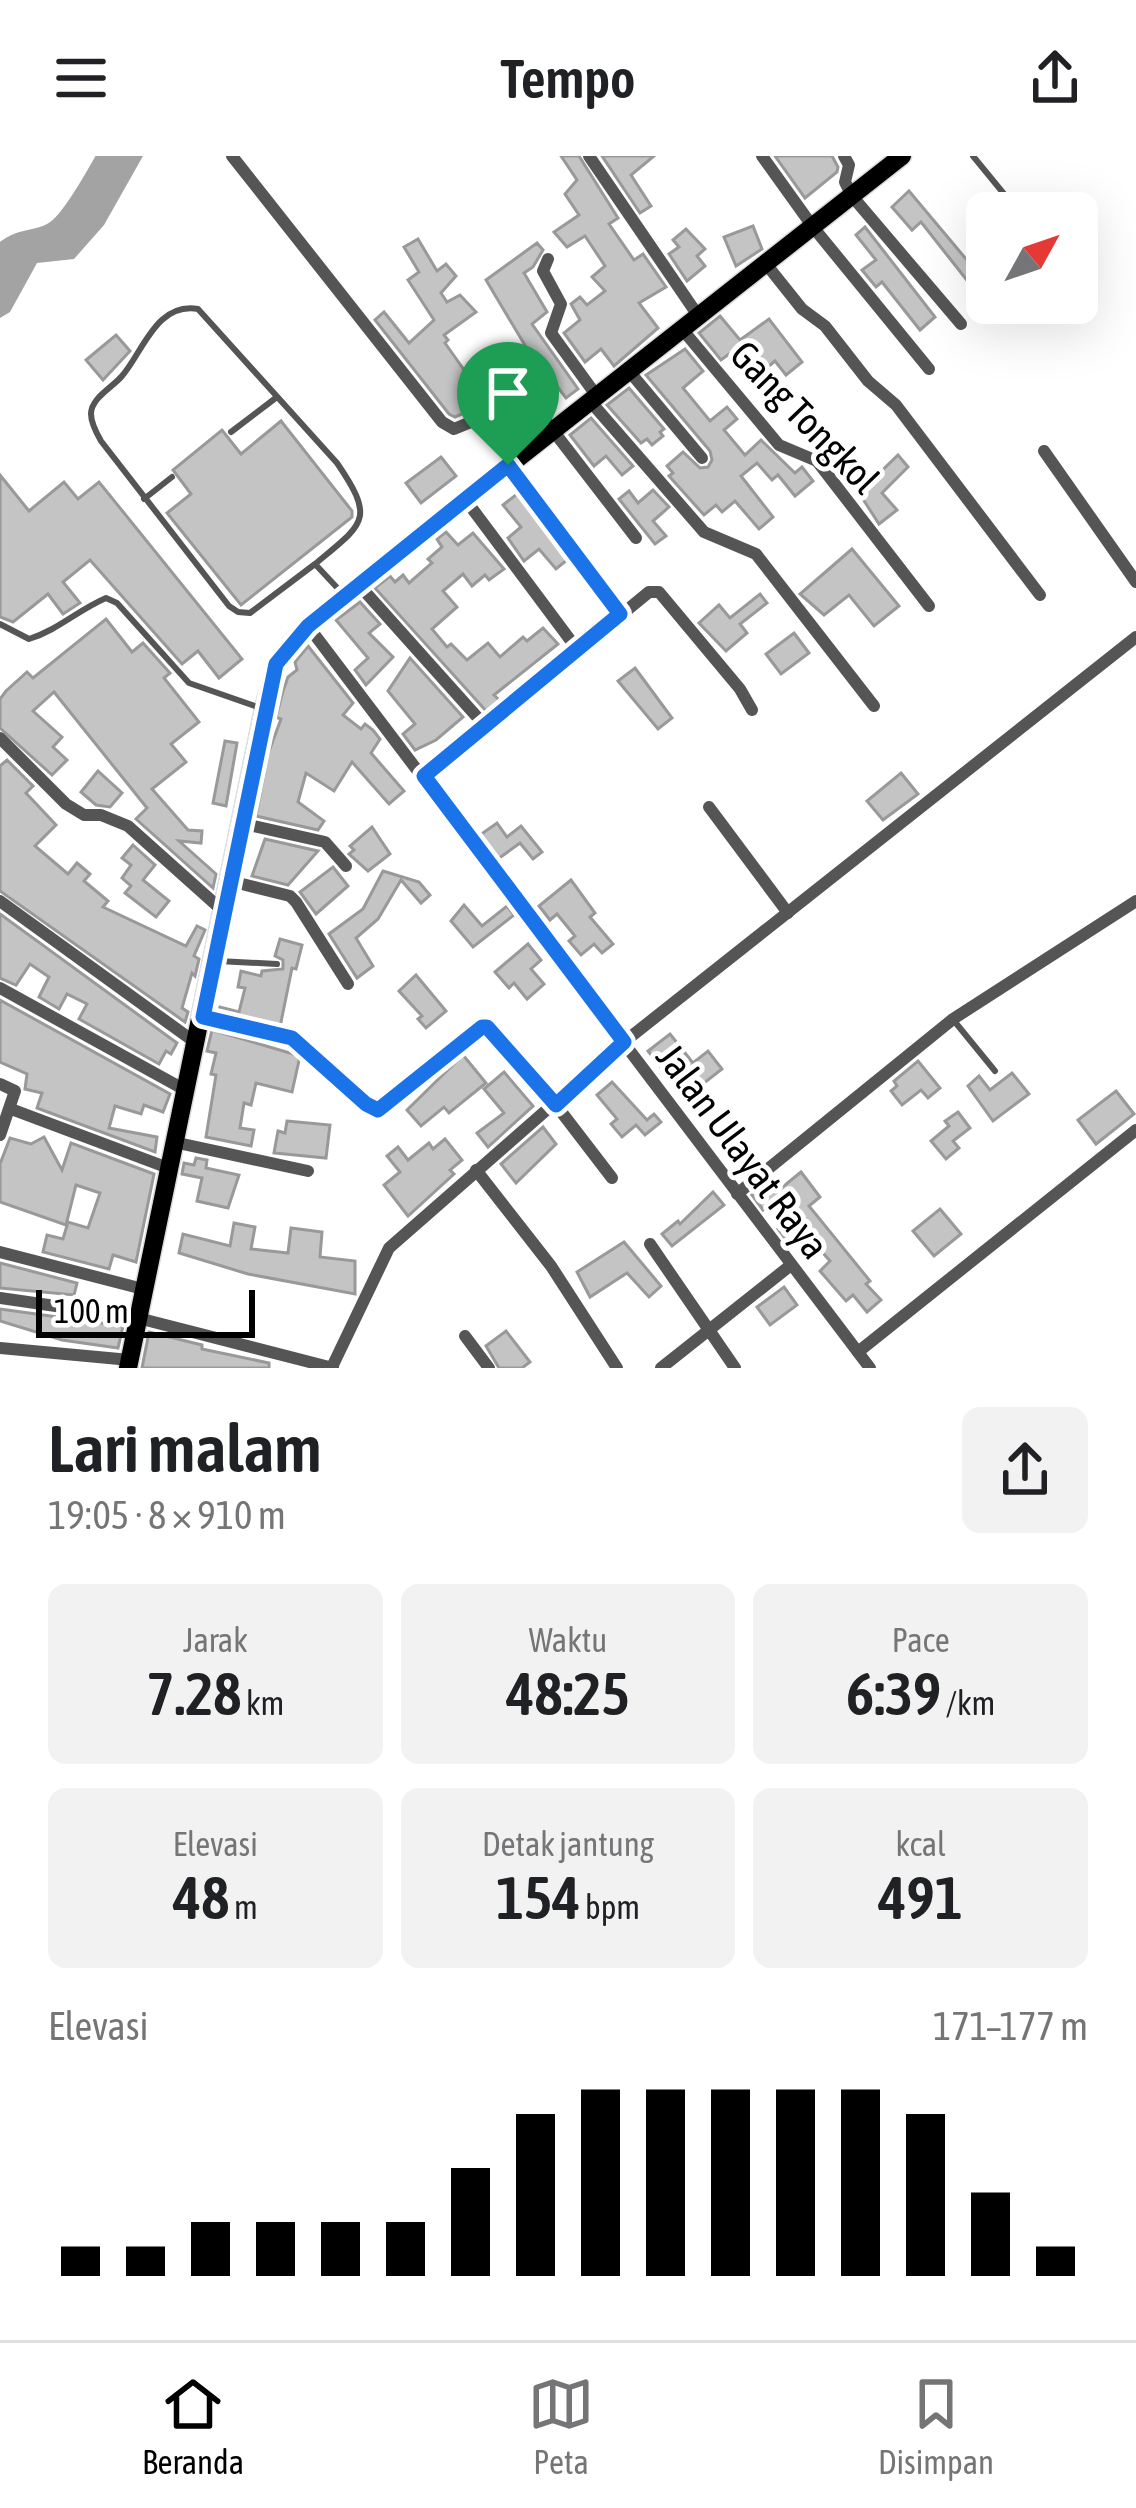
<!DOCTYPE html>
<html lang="id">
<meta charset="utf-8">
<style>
body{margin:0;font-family:"Asap Condensed",sans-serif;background:#f2f2f2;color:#202124;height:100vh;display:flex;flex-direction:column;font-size:45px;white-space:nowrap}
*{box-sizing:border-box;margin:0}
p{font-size:39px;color:#757577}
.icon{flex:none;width:66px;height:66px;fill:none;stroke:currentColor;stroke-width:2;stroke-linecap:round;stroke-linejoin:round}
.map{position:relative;height:1212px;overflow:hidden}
.sheet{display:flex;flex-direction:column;background:#fff;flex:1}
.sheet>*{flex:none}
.needle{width:78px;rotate:50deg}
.tools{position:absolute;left:966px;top:36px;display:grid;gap:24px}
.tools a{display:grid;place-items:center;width:132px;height:132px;border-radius:18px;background:#fff;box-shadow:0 12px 48px #0002;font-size:60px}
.scale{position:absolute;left:36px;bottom:30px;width:219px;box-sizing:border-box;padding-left:12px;border:6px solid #000;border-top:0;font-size:33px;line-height:42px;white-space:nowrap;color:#000;-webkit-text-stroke:9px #fff;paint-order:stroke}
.pin{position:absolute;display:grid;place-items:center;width:102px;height:102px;color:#fff;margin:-123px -51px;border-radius:50% 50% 50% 0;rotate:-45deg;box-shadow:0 0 12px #0007}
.pin .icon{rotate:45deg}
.round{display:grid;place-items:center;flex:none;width:126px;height:126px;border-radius:18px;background:#f2f2f2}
.overview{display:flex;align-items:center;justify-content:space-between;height:204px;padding:0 48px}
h1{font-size:66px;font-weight:600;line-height:90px}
.figures{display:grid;grid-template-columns:repeat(3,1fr);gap:18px;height:204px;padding:12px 48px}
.figures div{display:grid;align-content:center;border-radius:18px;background:#f2f2f2;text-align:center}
.figures b{font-size:60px;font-weight:600}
.figures small{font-size:33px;font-weight:400}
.figures p{font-size:33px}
.chart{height:336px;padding:24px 48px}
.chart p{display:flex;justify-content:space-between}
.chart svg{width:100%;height:216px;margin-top:12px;stroke:#000;stroke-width:6}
header{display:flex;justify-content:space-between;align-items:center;height:156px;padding:0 48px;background:#fff;font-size:54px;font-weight:600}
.dock{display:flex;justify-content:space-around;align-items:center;height:168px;border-top:3px solid #e0e0e0;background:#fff;font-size:33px;color:#757577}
.dock a{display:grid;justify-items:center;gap:6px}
.dock .active{color:#000}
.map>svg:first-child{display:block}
</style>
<header><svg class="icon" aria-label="menu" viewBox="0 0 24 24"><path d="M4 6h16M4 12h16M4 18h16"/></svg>Tempo<svg class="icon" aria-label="share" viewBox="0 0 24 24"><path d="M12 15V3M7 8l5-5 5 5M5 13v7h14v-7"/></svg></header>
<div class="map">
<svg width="1136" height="1212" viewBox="0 0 1136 1212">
<rect width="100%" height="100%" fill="#fff"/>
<path fill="#a3a3a3" d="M 115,0 L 143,0 L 104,69 L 74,103 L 37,107 L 10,156 L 0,162 L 0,110 L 19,96 L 70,74 L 78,53 L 98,35 Z"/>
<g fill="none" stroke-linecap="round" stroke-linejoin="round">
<path stroke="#a3a3a3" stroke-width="27" d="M 0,104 C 20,83 31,91 53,80 C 73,71 100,19 111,0"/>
</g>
<g fill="#c4c4c4" stroke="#999" stroke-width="3">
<path d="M 561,0 L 579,0 L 618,62 L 609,68 L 634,104 L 643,98 L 666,131 L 639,147 L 658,172 L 614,210 L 601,193 L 585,206 L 564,177 L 580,164 L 571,148 L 580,141 L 587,149 L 605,135 L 592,121 L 605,110 L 585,80 L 567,91 L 554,76 L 579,59 L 565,38 L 577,24 Z"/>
<path d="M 602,0 L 654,0 L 631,19 L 651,50 L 640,57 Z"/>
<path d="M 775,0 L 832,0 L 838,11 L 837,16 L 805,42 Z"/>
<path d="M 909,35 L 987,128 L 977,137 L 921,66 L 912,74 L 892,51 Z"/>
<path d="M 753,70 L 762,93 L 736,110 L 724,81 Z"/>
<path d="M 865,71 L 935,161 L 920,174 L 882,126 L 876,131 L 862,114 L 876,104 L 856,79 Z"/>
<path d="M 686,73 L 705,93 L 697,100 L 705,110 L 687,125 L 669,98 L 679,91 L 673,84 Z"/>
<path d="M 418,83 L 437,115 L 446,108 L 456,120 L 441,137 L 447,146 L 460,139 L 476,156 L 444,179 L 448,184 L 445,187 L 467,218 L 481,207 L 534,272 L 521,283 L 485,248 L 455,261 L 449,258 L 375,164 L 384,156 L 409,187 L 434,164 L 408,124 L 419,116 L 404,91 Z"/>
<path d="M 537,87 L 543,94 L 533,111 L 524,117 L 547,156 L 532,168 L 578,233 L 566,242 L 556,229 L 541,241 L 513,202 L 526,191 L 486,124 Z"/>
<path d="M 720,160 L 740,184 L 769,163 L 802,206 L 786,219 L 775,205 L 751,225 L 729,198 L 721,204 L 699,177 Z"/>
<path d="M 116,179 L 130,195 L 103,224 L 86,204 Z"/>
<path d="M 685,193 L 703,215 L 683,232 L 710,265 L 727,251 L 737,263 L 724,274 L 745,299 L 761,284 L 795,317 L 802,311 L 813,325 L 795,340 L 778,319 L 772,324 L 757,307 L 741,320 L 773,361 L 759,373 L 735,345 L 722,356 L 716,349 L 704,359 L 669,320 L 673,317 L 667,310 L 683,296 L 700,312 L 708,311 L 712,304 L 710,295 L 646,219 Z"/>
<path d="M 629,232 L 664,273 L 660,276 L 663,280 L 652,289 L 647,283 L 641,287 L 607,249 Z"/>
<path d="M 591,262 L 633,310 L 622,319 L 606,300 L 594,310 L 570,279 Z"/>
<path d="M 281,265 L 352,355 L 352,361 L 241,449 L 167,357 L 191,338 L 173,314 L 222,274 L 241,298 Z"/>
<path d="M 898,299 L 908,311 L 882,337 L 897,354 L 879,368 L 859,337 Z"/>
<path d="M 441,301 L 456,320 L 421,347 L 406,327 Z"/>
<path d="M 0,319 L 29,355 L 64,326 L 78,343 L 99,326 L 242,503 L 219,522 L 198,495 L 182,508 L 90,404 L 63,426 L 80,447 L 63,458 L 48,438 L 13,466 L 0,461 Z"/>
<path d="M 653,334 L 669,351 L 653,365 L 666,380 L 655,388 L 619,343 L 629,335 L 638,347 Z"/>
<path d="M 517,338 L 567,404 L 556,413 L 539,393 L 524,405 L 508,382 L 521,371 L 503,349 Z"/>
<path d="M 446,376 L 458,389 L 473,377 L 504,413 L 489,424 L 485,419 L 472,430 L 463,418 L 443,435 L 457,451 L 432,473 L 447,491 L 451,488 L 467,504 L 488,487 L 500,501 L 523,481 L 527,485 L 543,472 L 558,488 L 494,539 L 500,545 L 487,556 L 375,432 L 390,420 L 395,426 L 403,419 L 409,427 L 432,407 L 428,403 L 442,391 L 437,383 Z"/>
<path d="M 852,393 L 899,450 L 874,470 L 849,439 L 824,459 L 800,438 Z"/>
<path d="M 760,438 L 767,447 L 740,468 L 747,477 L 726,495 L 699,467 L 719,449 L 730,462 Z"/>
<path d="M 360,446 L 380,468 L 369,477 L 393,501 L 366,529 L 355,514 L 368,502 L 336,464 Z"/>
<path d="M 106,463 L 132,496 L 143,487 L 170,517 L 164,522 L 199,566 L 171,588 L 186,606 L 152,633 L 188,674 L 202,675 L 201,687 L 179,685 L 216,718 L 213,732 L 136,663 L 147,652 L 54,536 L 33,555 L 62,581 L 53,591 L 67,604 L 52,619 L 0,572 L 0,543 L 6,535 L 27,516 L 33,522 Z"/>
<path d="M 794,477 L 809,497 L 781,518 L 766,498 Z"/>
<path d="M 308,490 L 353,547 L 343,559 L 361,573 L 365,568 L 373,574 L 380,583 L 371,597 L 404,635 L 389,648 L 352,606 L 334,635 L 306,617 L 298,646 L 324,665 L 318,674 L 256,660 L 268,598 L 281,563 L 276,561 L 283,535 L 288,521 L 297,514 L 295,506 Z"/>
<path d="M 410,502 L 463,561 L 436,584 L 415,594 L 403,578 L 415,568 L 388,535 Z"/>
<path d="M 635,512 L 672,562 L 658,573 L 618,525 Z"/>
<path d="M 225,585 L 237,587 L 226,650 L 213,647 Z"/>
<path d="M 7,604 L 33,630 L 26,637 L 56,669 L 35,690 L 68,718 L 77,707 L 90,718 L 84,725 L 108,745 L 103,751 L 186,790 L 197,770 L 205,774 L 194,800 L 199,803 L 195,820 L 192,817 L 182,852 L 188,856 L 185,866 L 0,735 L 0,610 Z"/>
<path d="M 98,615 L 122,637 L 110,651 L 96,649 L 81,636 Z"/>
<path d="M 901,617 L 918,638 L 883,664 L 867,645 Z"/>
<path d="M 497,667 L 507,681 L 521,670 L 542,696 L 533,703 L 520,687 L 498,703 L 480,679 Z"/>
<path d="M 372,671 L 390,698 L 368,715 L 349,698 L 354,694 L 350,690 Z"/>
<path d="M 265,683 L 318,695 L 288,729 L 252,720 Z"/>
<path d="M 133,689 L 155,709 L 143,724 L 169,745 L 156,761 L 125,737 L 131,730 L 122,722 L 131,709 L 122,702 Z"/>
<path d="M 333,711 L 348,730 L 316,758 L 300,736 Z"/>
<path d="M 383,715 L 419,726 L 430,739 L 421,747 L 401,724 L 378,763 L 356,782 L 373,810 L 357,822 L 329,778 L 363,753 Z"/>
<path d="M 571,724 L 595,757 L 590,761 L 613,788 L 602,797 L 594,788 L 581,799 L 569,785 L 575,780 L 557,758 L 550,764 L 539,750 Z"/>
<path d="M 464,749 L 482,770 L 507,750 L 514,759 L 473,791 L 451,765 Z"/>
<path d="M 0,758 L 177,887 L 171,898 L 166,895 L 159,908 L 79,863 L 87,848 L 67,838 L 59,853 L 39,841 L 49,821 L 30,808 L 16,829 L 0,822 Z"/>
<path d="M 280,783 L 302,789 L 296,813 L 292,812 L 280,871 L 219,854 L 220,851 L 239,856 L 245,832 L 238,831 L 241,815 L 261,820 L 262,815 L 283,813 L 283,804 L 275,800 Z"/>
<path d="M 528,788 L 541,804 L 531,813 L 544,828 L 527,843 L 514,827 L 509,832 L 495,816 Z"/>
<path d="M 416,819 L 446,855 L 426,872 L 418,863 L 422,860 L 399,835 Z"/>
<path d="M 0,844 L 170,938 L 163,956 L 144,949 L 141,958 L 115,950 L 109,972 L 157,981 L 155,996 L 37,952 L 42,937 L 25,933 L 27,918 L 0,906 Z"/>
<path d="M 212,874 L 300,900 L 292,936 L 256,927 L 251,949 L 244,947 L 240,972 L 254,974 L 251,990 L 206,981 L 216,919 L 211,918 L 216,897 L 207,895 Z"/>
<path d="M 670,878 L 693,907 L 708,895 L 722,913 L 685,942 L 648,895 Z"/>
<path d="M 463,899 L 486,927 L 449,957 L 444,951 L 421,970 L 407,954 Z"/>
<path d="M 918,905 L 940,932 L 928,942 L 921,934 L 902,949 L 891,935 L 897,930 L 894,925 Z"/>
<path d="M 504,916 L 533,950 L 488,991 L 477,977 L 504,957 L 484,933 Z"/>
<path d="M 1012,917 L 1029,938 L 993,965 L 968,930 L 979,920 L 990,934 Z"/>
<path d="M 612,926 L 647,964 L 654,958 L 661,966 L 645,979 L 636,969 L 622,981 L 611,968 L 617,963 L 597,939 Z"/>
<path d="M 1116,935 L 1134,958 L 1096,988 L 1078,964 Z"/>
<path d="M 958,956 L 970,972 L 953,985 L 959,992 L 946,1003 L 931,985 L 949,970 L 945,965 Z"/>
<path d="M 287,965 L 330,969 L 326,1002 L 274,997 L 278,975 L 285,977 Z"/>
<path d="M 543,971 L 556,988 L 516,1027 L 501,1008 Z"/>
<path d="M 44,981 L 62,1014 L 71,987 L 154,1018 L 136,1106 L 113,1099 L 109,1113 L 43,1096 L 47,1079 L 63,1083 L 68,1066 L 88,1072 L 100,1037 L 76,1029 L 66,1069 L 0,1046 L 0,1008 L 10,982 L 31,988 Z"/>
<path d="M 445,983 L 462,1004 L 450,1014 L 454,1018 L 408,1060 L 384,1029 L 400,1016 L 387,1000 L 398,991 L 408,1004 L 429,987 L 433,993 Z"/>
<path d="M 196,1002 L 207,1004 L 206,1012 L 239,1019 L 228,1052 L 197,1045 L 202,1022 L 182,1018 L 184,1007 L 194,1009 Z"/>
<path d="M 801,1016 L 820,1041 L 809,1050 L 870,1125 L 866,1128 L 881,1144 L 867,1156 L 853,1139 L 846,1145 L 820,1115 L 830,1105 L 801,1072 L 787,1085 L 778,1073 L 796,1056 L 781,1039 L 763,1054 L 752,1039 L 771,1024 L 779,1034 Z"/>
<path d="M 713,1036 L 724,1049 L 672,1090 L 662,1078 L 678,1065 L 680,1068 Z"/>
<path d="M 940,1053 L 961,1078 L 934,1100 L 913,1075 Z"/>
<path d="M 234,1067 L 255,1071 L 251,1093 L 288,1097 L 291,1072 L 322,1076 L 320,1101 L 355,1105 L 355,1138 L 248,1118 L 179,1097 L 183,1078 L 230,1090 Z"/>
<path d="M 624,1086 L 661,1130 L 649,1141 L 627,1117 L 590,1141 L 577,1116 Z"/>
<path d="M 0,1107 L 77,1127 L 74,1139 L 0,1132 Z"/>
<path d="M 784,1131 L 797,1149 L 770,1169 L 757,1151 Z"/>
<path d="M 0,1153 L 123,1170 L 118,1192 L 62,1184 L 0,1165 Z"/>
<path d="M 506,1175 L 530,1206 L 522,1212 L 499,1212 L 486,1190 Z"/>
<path d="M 149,1176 L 202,1189 L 202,1193 L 269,1207 L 269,1212 L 142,1212 Z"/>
</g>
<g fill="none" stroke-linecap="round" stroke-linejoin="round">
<defs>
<path id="primary" d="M 128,1212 L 264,553 C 279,488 295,481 344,439 L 902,0"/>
</defs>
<use href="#primary" stroke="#dbdbdb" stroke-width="21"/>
<g stroke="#555" stroke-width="6">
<path d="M 973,0 L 1018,55"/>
<path d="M 231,276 L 277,241"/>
<path d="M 144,343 L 172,321"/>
<path d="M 315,408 L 250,457 L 238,456 L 229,450 L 101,285 C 97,278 91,267 91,258 C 91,242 113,231 122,220 C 143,196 156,146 198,153 L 337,307 C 376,364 364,367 315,408 L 343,438"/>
<path d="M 0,468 L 29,483 C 58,474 78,454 106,442 L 117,447 L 189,527 L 258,551"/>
<path d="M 218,805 L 277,808"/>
<path d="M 955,866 L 995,915"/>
</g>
<g stroke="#555" stroke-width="12">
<path d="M 232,0 L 442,266 L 454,273 L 483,261 L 521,298"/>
<path d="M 589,0 L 699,161"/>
<path d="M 762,0 L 813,71 L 929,213"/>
<path d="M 844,0 L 849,9 L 845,26 L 852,40 L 961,168"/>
<path d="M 548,103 L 543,115 L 561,148 L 551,177 L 596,239"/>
<path d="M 766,108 L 802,153 L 825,170 L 868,225 L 896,249 L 1040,439"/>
<path d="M 682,173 L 779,289 L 817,305 L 929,450"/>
<path d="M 497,202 L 636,382"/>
<path d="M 629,215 L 702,302"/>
<path d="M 590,245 L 704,376 L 756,398 L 874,550"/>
<path d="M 1044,295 L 1136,426"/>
<path d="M 508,309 L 620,458"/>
<path d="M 465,343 L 577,493"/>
<path d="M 359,429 L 487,572"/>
<path d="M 308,470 L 870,1212"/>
<path d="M 0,582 L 66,648 L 84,659 L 101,659 L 128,670 L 223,755"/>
<path d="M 425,620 L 649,436 L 659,436 L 740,533 L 752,554"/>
<path d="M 709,651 L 788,757"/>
<path d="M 240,667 L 325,686 L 346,710"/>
<path d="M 230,725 L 290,740 L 296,746 L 348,828"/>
<path d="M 0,745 L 196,887"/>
<path d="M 0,832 L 187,935"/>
<path d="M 203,861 L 302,887 L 366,948 L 378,954 L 479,872 L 487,871 L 556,949 L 612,1022"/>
<path d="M 0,928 L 15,935 L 0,979"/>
<path d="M 11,953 L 171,1013"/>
<path d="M 178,987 L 308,1015"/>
<path d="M 476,1014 L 551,1110 L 617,1212"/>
<path d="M 737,1038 L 953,863 L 1136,745"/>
<path d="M 650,1088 L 735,1212"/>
<path d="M 0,1096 L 143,1133"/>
<path d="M 0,1142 L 138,1162 L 333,1212"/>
<path d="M 465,1180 L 489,1212"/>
<path d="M 0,1192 L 130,1204"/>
<path d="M 858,1196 L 1136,974"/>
<path d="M 332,1211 L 389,1092 L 624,886 L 1136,481"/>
<path d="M 661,1212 L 791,1109"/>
</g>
<use href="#primary" stroke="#000" stroke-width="18"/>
</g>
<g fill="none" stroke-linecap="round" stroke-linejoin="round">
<defs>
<path id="route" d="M 508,309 L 620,458 L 424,620 L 624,886 L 556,949 L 487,871 L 482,871 L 378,954 L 366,948 L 292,882 L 203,861 L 276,508 L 308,470 Z"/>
</defs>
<use href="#route" stroke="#fff" stroke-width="24"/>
<use href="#route" stroke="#1a73e8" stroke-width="15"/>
</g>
<g text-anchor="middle" stroke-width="10" stroke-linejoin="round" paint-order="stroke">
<g font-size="39" fill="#000" stroke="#fff">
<text transform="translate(805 261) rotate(46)" y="14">Gang Tongkol</text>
<text transform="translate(743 995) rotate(53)" y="14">Jalan Ulayat Raya</text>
</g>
</g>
</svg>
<div class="tools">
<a><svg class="needle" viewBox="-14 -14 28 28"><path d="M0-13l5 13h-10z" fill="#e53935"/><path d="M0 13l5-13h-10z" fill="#757577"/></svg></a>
</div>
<div class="scale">100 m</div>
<div class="pin" style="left:508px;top:309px;background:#1e9e55"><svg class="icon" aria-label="arrive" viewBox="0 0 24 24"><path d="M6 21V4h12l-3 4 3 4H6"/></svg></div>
</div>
<section class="sheet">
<div class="overview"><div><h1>Lari malam</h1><p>19:05 · 8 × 910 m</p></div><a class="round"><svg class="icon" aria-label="share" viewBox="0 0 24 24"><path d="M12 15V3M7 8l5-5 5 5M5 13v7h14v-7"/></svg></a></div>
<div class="figures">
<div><p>Jarak</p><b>7.28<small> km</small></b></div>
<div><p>Waktu</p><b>48:25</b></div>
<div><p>Pace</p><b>6:39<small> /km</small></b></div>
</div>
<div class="figures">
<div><p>Elevasi</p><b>48<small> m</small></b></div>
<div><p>Detak jantung</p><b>154<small> bpm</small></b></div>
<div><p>kcal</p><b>491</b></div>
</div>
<div class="chart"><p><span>Elevasi</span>171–177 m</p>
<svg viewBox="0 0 160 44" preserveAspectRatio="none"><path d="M5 44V38M15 44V38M25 44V33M35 44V33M45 44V33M55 44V33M65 44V22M75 44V11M85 44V6M95 44V6M105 44V6M115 44V6M125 44V6M135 44V11M145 44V27M155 44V38"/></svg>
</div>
</section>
<nav class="dock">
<a class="active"><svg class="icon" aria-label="home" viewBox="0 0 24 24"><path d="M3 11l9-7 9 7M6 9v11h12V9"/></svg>Beranda</a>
<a><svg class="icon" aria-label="map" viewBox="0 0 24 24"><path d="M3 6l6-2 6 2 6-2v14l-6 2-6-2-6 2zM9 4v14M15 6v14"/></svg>Peta</a>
<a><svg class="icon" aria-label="saved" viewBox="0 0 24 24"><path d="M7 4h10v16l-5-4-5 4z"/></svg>Disimpan</a>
</nav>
